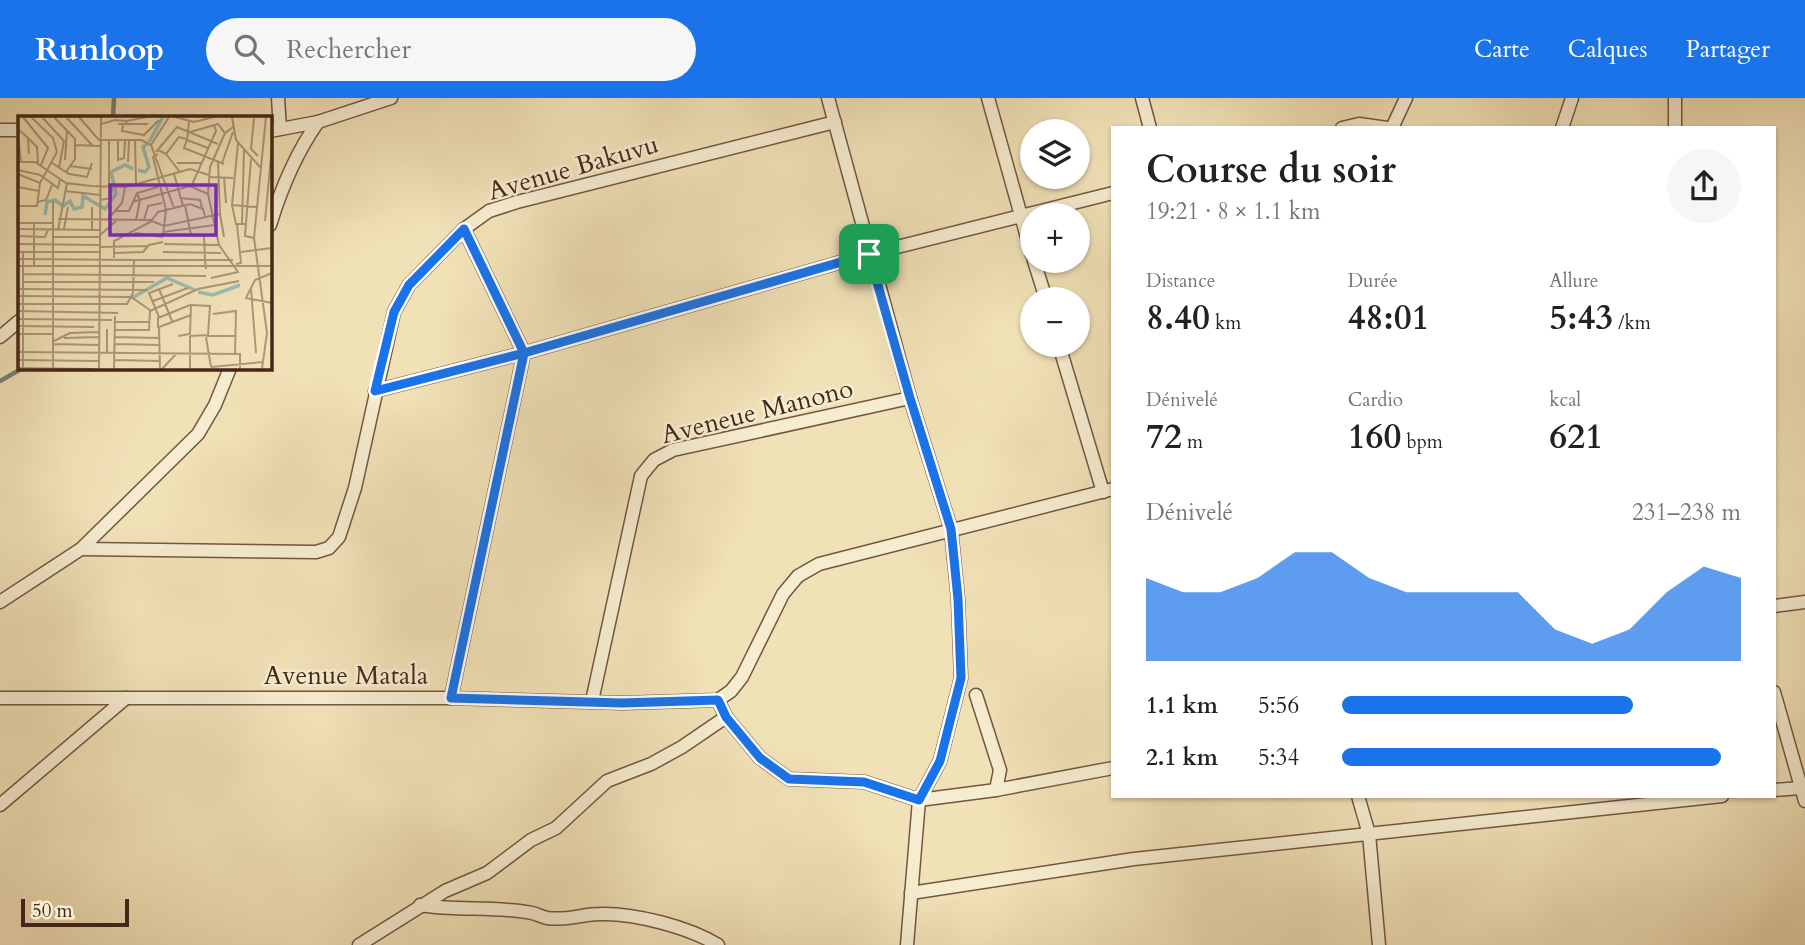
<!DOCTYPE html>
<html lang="fr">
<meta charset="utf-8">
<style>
body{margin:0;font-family:Cardo,serif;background:#f6f6f6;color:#222;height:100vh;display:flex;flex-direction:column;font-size:26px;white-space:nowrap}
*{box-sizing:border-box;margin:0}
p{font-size:23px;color:#767676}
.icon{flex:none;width:38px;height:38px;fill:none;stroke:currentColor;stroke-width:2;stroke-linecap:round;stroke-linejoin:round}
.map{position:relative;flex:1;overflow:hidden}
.sheet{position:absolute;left:1111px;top:28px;width:665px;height:672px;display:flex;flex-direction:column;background:#fff;border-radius:0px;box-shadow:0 2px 5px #0004}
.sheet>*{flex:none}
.controls{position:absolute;left:1020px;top:21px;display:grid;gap:14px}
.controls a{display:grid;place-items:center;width:70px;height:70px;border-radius:50%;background:#fff;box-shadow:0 2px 5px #0004;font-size:35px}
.scale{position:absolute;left:21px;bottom:18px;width:108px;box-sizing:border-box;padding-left:7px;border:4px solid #472719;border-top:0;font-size:19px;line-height:24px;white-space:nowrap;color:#472719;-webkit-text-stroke:5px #f6ecd0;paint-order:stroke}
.pin{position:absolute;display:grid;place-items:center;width:60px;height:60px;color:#fff;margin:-30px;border-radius:14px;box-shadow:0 4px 10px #0006}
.round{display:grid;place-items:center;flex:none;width:74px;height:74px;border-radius:37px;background:#f6f6f6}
.overview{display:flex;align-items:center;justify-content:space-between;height:119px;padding:0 35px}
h1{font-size:38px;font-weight:700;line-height:52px}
.metrics{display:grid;grid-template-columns:repeat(3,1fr);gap:10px;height:119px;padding:7px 35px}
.metrics div{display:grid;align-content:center}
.metrics b{font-size:35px;font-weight:700}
.metrics small{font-size:19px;font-weight:400}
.metrics p{font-size:19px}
.chart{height:196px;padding:14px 35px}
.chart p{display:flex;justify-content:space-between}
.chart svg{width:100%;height:126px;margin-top:7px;fill:#1a73e8;opacity:.7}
ul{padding:0 35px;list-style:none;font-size:23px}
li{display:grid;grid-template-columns:112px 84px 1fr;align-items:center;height:52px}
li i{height:18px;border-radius:9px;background:#1a73e8}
header{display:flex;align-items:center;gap:42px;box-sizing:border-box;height:98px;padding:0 35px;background:#1a73e8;color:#fff}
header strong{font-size:33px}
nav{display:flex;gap:38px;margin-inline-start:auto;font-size:24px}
.search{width:490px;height:63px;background:#f6f6f6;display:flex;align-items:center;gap:18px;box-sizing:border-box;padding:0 24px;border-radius:38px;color:#767676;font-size:26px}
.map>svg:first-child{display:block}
</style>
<header>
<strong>Runloop</strong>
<div class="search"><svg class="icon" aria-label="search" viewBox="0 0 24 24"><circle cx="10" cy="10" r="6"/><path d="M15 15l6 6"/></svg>Rechercher</div>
<nav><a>Carte</a><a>Calques</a><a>Partager</a></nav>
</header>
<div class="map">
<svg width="1805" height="847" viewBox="0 0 1805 847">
<rect width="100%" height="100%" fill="#f1e1b7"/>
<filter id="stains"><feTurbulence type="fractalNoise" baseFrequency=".00286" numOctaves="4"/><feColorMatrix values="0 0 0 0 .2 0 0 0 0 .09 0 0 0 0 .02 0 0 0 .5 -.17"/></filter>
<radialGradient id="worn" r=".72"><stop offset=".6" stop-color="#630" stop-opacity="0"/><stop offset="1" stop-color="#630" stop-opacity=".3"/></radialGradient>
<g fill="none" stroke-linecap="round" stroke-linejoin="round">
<g stroke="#798174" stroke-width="4.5">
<path d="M 113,19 L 114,0"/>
<path d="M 0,283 L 23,270"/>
</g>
<defs>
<g id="minor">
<path d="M 278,0 L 280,31"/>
<path d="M 828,0 L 910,300 L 951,431 L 958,501 L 961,580 L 940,663 L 919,702 L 907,847"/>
<path d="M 988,0 L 1032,157"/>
<path d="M 1142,0 L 1150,30"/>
<path d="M 1675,0 L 1675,30"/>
<path d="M 1342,30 L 1359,26 L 1387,30"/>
<path d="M 1392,30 L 1406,0"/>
<path d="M 1562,30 L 1572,0"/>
<path d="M 0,32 L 19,32"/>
<path d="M 270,33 L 318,24 L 391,0"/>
<path d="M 270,127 C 281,91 296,55 318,24"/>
<path d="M 1034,163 L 1046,201"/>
<path d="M 0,239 L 19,223"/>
<path d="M 1059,247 L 1103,394"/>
<path d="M 375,293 L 524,255 L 869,156 L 1113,95"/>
<path d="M 81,451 L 316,454 L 329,450 L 339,439 L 355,390 L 394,214 L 409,187 L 464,131 L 489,113 L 517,104 L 835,24"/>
<path d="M 0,504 L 81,451 L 198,336 L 215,307 L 230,270"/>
<path d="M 1774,508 L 1805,504"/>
<path d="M 1774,594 L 1805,703"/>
<path d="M 976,597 L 1000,672 L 996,692"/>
<path d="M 0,600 L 451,600 L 623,605 L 718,602 L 731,593 L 742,579 L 783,496 L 798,478 L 819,466 L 1113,391"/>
<path d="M 451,600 L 524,255 L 464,131"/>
<path d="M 718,602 L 726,619 L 760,660 L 789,681 L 864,684 L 919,702 L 996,692 L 1113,670"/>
<path d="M 592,603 L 641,378 L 654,362 L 673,352 L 910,300"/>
<path d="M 1774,692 L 1801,690"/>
<path d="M 1358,698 L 1369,736 L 1379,847"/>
<path d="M 0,707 L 126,600"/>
<path d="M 911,795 L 1134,761 L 1722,698"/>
<path d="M 420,807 C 457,813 495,808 532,815 C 537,816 542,819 547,820 C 566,823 583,816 600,816 C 635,815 688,829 718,847"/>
<path d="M 359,847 L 445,793 L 487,775 L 531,742 L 556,730 L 607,683 L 651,666 L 682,649 L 726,619"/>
</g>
</defs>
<use href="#minor" stroke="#725640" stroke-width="15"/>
<use href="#minor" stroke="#f6ecd0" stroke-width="12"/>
</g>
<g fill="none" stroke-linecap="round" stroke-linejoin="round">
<defs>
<path id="route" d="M 869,156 L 524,255 L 375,293 L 394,214 L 409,187 L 464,131 L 524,255 L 451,600 L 622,605 L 718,602 L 726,619 L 760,660 L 789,681 L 864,684 L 919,702 L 940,663 L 961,580 L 958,501 L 951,431 L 910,300 L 869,156"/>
</defs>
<use href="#route" stroke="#fff" stroke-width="14"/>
<use href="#route" stroke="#1a73e8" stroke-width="9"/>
</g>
<g text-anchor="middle" stroke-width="5" stroke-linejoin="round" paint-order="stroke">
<g font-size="26" fill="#472719" stroke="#f6ecd0">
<text transform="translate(573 69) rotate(-16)" y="9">Avenue Bakuvu</text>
<text transform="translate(757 313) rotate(-14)" y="9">Aveneue Manono</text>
<text x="346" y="586">Avenue Matala</text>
</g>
</g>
<g transform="translate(18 18)">
<rect width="254" height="254" fill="#f1e1b7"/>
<path fill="none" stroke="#9bbdb1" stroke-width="3.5" d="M 131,26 L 145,1M 120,54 L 127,56 L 131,51 L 125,31 L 129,28M 27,99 L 29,86 L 37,84 L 45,90 L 52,85 L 56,93 L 64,91 L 65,80 L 87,93 L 98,78 L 93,56 L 107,49 L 115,53M 180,176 L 195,179 L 222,169M 114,182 L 149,162 L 177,174"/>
<path fill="none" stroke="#ad9778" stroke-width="2" d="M 5,1 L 30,32 L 23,49M 24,1 L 46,25 L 41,52M 36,1 L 57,23 L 57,43 L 48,56M 48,1 L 74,29M 61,1 L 81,24 L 123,24 L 133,29 L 156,92M 157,1 L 176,6 L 196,1M 214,1 L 218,24 L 242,51M 236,2 L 233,33 L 240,40M 108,5 L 129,1M 171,6 L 169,24 L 190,32M 83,8 L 97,4 L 108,5 L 109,9M 100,8 L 130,8M 105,9 L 104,15 L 126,19M 0,13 L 10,22 L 11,38M 172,16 L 200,8 L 207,17 L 215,11M 0,19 L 3,46M 125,20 L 141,4M 10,22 L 19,31 L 20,47M 100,24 L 100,44 L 106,42 L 107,24M 117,24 L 118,68M 169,24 L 166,32 L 206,48M 220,27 L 214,89 L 218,108 L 228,108M 57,29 L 82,30M 133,29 L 151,1M 140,34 L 148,38 L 161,21 L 168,23M 138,36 L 159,11 L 200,28M 140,38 L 135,41 L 148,94 L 145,119 L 200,120M 148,38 L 162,56M 233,43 L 227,120 L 236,122M 47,44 L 49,14M 0,46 L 17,46 L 48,67 L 73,70 L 108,71 L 172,53 L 191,59M 110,46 L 111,24M 34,47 L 51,58 L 69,61 L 74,47M 159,47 L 183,47M 204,47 L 215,16M 52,50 L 74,53M 0,54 L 22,59 L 40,72 L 42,63M 0,58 L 22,67M 156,58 L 165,90M 191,61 L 215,62M 206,61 L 208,87M 91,70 L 91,24M 0,71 L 21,75M 173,71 L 198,15 L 196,9M 47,75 L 82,79M 162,82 L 182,84 L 184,92M 82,84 L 93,82 L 94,71M 19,86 L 28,84 L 34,69M 114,86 L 172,70 L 190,78M 167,89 L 173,119M 214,89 L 239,91M 0,90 L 19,90 L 22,67 L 39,36 L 35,22 L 13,1M 96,95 L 111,95 L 119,77 L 140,71M 202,98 L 206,121M 40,103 L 134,104 L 140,96 L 172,88 L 185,93 L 187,100M 89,104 L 104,87 L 107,71M 118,104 L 122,84 L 119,77M 126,104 L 130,90 L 144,87M 134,105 L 146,110 L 202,98 L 200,45M 247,105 L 254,30M 0,107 L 36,107M 224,108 L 226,34M 0,113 L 81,114M 46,113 L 50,91M 40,114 L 49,67M 74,114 L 74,91M 145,116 L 197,109M 117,117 L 145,121M 0,120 L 27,121 L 30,114M 81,120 L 98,105M 35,121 L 81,121M 0,128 L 81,129M 146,128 L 201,129M 81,131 L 130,130M 0,136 L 81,136M 5,136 L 5,253M 145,136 L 203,137M 223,136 L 254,132M 96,137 L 125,136 L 131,129 L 145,126M 96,142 L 96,125 L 134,105M 0,143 L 116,144M 218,148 L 223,147 L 219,108M 0,150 L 254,150M 16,151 L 16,106M 188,153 L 187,144 L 215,144M 254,157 L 237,164 L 228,182 L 254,187M 5,158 L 188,160M 193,162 L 220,156 L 201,129 L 190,78 L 192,51 L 207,17M 5,166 L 136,166M 0,173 L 130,174M 141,173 L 154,205M 233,173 L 238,237M 0,180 L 113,181 L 132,194M 135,185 L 170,172M 0,188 L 109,188 L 115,177 L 116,144 L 187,144 L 186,120M 0,195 L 100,197M 195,198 L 218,195 L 217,238M 141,201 L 131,177 L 155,168M 0,203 L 94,204M 97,206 L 131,206M 0,210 L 76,211M 140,212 L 140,202 L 172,189M 97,214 L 131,214 L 132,195 L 180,173 L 221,165M 0,218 L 35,218M 160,220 L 172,218 L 173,189 L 192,190 L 190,219 L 172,220M 172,220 L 172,253M 189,220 L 218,220M 96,221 L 141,222M 188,221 L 193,251M 46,222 L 81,221M 36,225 L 52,217 L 81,216M 35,228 L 81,229M 96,228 L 142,229M 0,236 L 222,238 L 222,253M 89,236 L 89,213M 0,244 L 81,245M 96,244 L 142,245M 193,251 L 245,246M 0,252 L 76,253M 35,253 L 35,85M 81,253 L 83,1M 96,253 L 97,200M 142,253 L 141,211 L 173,199M 144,253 L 159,237M 244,253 L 249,217 L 236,122 L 248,1"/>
<path fill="#7b2cbf" fill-opacity="0.15" stroke="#7b2cbf" stroke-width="3.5" d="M 92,69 L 198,69 L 198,119 L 92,119 Z"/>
<rect width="254" height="254" fill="none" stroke="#472719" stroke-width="3.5"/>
</g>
<rect width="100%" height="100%" filter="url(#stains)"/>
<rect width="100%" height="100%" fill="url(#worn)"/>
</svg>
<div class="controls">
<a><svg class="icon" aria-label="layers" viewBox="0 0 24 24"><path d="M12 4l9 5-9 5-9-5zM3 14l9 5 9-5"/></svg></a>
<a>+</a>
<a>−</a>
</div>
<div class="scale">50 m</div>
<div class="pin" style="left:869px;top:156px;background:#1e9e55"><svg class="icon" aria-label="arrive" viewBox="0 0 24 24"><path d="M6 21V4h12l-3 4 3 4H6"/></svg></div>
<section class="sheet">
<div class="overview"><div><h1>Course du soir</h1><p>19:21 · 8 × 1.1 km</p></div><a class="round"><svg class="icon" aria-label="share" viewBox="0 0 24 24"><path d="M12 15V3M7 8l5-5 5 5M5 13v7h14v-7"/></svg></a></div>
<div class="metrics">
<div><p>Distance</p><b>8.40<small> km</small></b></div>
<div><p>Durée</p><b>48:01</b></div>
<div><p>Allure</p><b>5:43<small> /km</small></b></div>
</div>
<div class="metrics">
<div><p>Dénivelé</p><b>72<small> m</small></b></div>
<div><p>Cardio</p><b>160<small> bpm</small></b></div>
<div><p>kcal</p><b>621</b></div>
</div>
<div class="chart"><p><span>Dénivelé</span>231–238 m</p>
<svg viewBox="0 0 160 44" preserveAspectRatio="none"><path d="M0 44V15L10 20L20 20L30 15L40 6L50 6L60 15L70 20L80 20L90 20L100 20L110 33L120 38L130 33L140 20L150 11L160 15V44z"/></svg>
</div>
<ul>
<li><b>1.1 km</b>5:56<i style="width:73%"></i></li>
<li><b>2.1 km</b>5:34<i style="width:95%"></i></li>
</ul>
</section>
</div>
